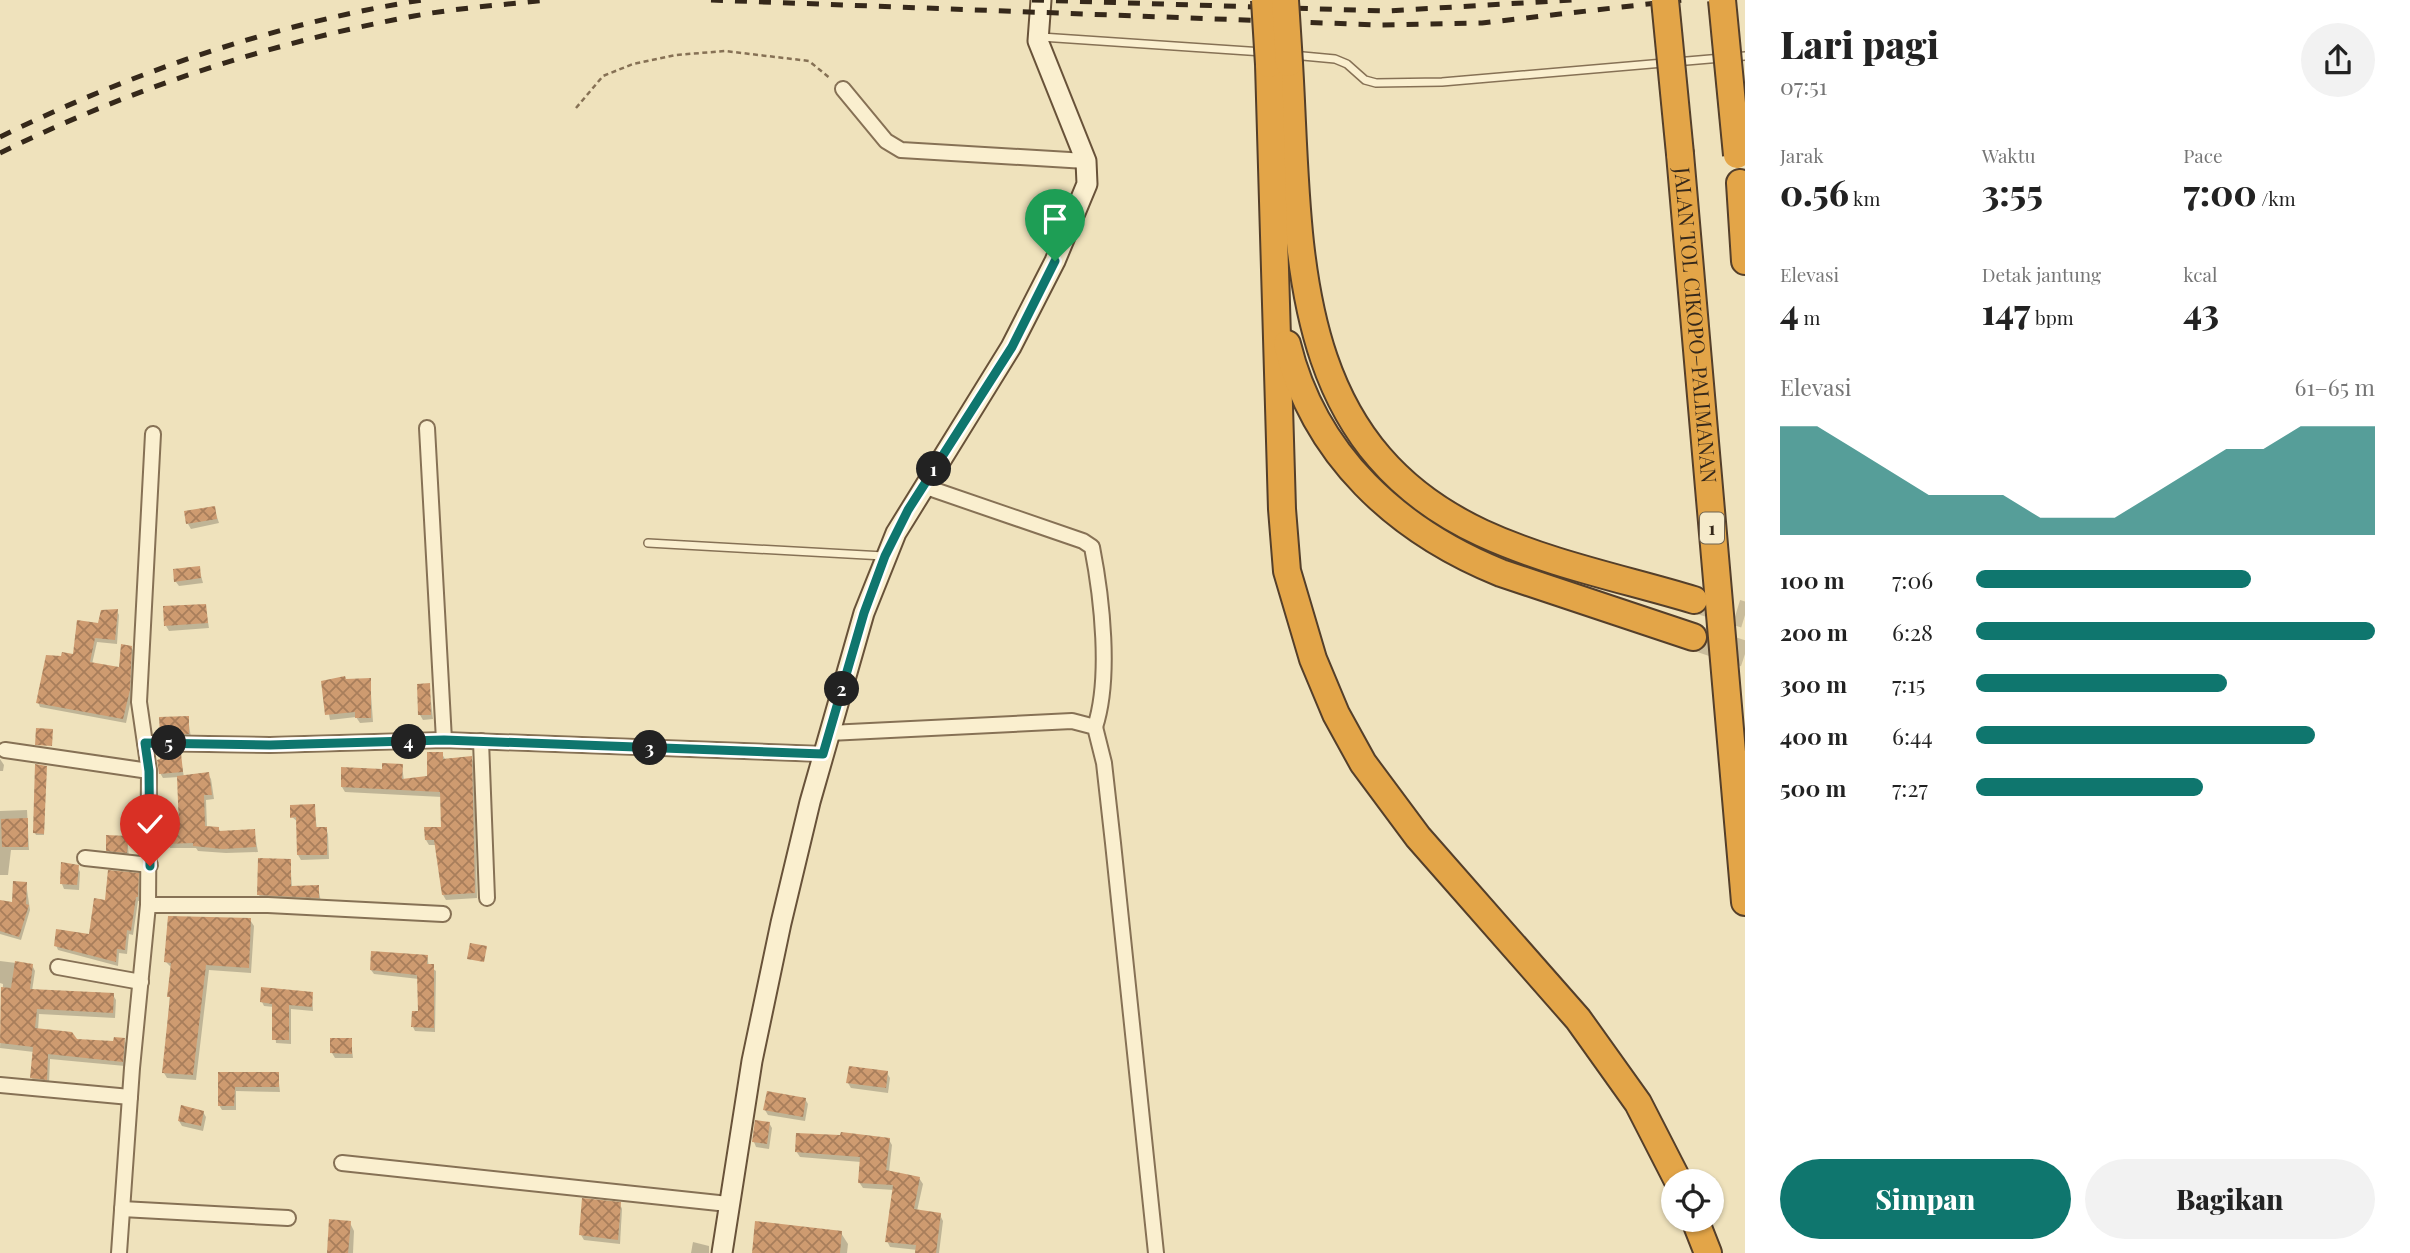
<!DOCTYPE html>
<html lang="id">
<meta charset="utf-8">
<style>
body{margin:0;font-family:"Playfair Display",serif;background:#f2f2f2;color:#222;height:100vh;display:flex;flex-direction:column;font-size:26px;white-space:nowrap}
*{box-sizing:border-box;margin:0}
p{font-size:23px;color:#767676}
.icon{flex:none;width:38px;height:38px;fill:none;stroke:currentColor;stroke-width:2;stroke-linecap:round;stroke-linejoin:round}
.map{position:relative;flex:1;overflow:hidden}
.details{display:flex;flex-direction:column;background:#fff;width:665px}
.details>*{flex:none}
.controls{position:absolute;left:1661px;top:1169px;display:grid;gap:14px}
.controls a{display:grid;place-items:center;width:63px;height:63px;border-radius:50%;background:#fff;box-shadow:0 2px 5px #0004;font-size:35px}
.pin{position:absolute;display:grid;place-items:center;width:60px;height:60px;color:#fff;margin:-72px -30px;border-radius:50% 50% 50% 0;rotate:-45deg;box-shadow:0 0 7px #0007}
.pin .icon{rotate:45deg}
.km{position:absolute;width:35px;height:35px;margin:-18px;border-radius:50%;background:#222;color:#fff;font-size:19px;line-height:35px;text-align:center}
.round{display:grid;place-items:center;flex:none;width:74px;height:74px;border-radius:37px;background:#f2f2f2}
.summary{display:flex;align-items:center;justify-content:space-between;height:119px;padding:0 35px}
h1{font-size:38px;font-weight:800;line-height:52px}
.stats{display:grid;grid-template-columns:repeat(3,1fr);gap:10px;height:119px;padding:7px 35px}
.stats div{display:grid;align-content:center}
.stats b{font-size:35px;font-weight:800}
.stats small{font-size:19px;font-weight:400}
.stats p{font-size:19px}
.chart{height:196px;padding:14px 35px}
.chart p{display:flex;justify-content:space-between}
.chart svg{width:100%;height:126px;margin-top:7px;fill:#0f766e;opacity:.7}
.button{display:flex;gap:14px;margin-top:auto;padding:14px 35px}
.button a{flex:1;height:80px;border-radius:42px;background:#0f766e;color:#fff;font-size:28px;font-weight:800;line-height:80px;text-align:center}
.button a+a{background:#f2f2f2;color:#222}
ul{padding:0 35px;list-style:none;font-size:23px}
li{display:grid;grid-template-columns:112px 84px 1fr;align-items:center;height:52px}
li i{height:18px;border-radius:9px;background:#0f766e}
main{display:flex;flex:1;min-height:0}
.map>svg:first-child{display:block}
</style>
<main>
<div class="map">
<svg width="1745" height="1253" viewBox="0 0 1745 1253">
<defs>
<pattern id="building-cross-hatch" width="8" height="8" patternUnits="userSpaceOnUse" patternTransform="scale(1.75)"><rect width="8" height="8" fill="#ce9b70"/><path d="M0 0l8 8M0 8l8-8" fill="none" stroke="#a87e5b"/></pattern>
</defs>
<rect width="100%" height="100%" fill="#efe2bc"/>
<g fill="#0003">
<path d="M 214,508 L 219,523 L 191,529 L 188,524 Z"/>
<path d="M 199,568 L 203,583 L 179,586 L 176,582 Z"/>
<path d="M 205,605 L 209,628 L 169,631 L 166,626 Z"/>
<path d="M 117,611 L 119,615 L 117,644 L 97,642 L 92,664 L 120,670 L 131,647 L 134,652 L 132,695 L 126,723 L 40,707 L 38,702 Z"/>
<path d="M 370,680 L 373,722 L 360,723 L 356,717 L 330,720 L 323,682 Z"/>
<path d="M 429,685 L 433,719 L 423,720 L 420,715 Z"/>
<path d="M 188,718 L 191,738 L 164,738 L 161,733 Z"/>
<path d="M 442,754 L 445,759 L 471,758 L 474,763 L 477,898 L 446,900 L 443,895 L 437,845 L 429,845 L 426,840 L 443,829 L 442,797 L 345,792 L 342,787 L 402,766 L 404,781 L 429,778 Z"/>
<path d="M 180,755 L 184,777 L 208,774 L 211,779 L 214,799 L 206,800 L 207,828 L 218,828 L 221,832 L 254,830 L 258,852 L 226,853 L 198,851 L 196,848 L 170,848 L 167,843 L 181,831 L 179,777 L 163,778 L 160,773 Z"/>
<path d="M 0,759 L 4,765 L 3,771 L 0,771 Z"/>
<path d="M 46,767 L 44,835 L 36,835 L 35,833 Z"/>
<path d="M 314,806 L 317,829 L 326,829 L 328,834 L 329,859 L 301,860 L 298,855 L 298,822 L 292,817 Z"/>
<path d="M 27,810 L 29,850 L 11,850 L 8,875 L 0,875 L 0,811 Z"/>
<path d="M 127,837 L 129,857 L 111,855 L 108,850 Z"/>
<path d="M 290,860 L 292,887 L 318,887 L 321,902 L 262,899 L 259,895 Z"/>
<path d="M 77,866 L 80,872 L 79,890 L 64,889 L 62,884 Z"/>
<path d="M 138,875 L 140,901 L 138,901 L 133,935 L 129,934 L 127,954 L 119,953 L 118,966 L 58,950 L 56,945 L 91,936 L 107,902 Z"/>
<path d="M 26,883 L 30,910 L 21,940 L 0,934 L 0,902 L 13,904 Z"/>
<path d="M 250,920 L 254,926 L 251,973 L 209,970 L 196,1080 L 167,1078 L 164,1073 L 172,968 L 166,962 Z"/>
<path d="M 427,957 L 429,966 L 436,971 L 435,1032 L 415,1031 L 413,1027 L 419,1013 L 419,979 L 374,974 L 371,970 Z"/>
<path d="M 0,961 L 32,965 L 35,971 L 32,991 L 113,995 L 116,1000 L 115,1018 L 39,1014 L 38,1030 L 76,1040 L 115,1043 L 124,1040 L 127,1045 L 125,1066 L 50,1059 L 49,1084 L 35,1083 L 32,1078 L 34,1052 L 0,1048 L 3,984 L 0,983 Z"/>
<path d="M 312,994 L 313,1011 L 291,1009 L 291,1044 L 276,1043 L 274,1007 L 264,1006 L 262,1002 Z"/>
<path d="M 351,1040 L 353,1058 L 335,1058 L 332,1053 Z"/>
<path d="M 887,1073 L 890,1078 L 888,1093 L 851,1088 L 848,1083 Z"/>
<path d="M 220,1074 L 278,1074 L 280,1092 L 236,1091 L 236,1110 L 222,1110 L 219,1105 Z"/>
<path d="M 805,1099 L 808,1104 L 805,1121 L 768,1115 L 765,1110 Z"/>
<path d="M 203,1112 L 206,1117 L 203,1131 L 182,1126 L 179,1121 Z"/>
<path d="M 769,1123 L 772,1128 L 769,1149 L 756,1147 L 754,1142 Z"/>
<path d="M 889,1140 L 892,1145 L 889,1172 L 919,1178 L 923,1184 L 917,1211 L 940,1215 L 943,1221 L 939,1253 L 917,1253 L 918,1250 L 890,1247 L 887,1241 L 894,1190 L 863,1188 L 859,1182 L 861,1162 L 800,1157 L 796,1151 Z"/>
<path d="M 620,1204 L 622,1209 L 620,1244 L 584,1240 L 581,1235 Z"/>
<path d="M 350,1223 L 354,1231 L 353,1253 L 329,1253 Z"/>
<path d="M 841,1233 L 848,1244 L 847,1253 L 754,1253 Z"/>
<path d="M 693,1242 L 709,1246 L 709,1253 L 691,1253 Z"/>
</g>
<g fill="url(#building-cross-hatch)">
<path d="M 215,506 L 217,519 L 186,524 L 184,511 Z"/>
<path d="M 200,566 L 201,578 L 174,582 L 173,569 Z"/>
<path d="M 206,604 L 208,623 L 164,626 L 163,606 Z"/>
<path d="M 118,609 L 115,640 L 95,638 L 90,662 L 119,667 L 121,644 L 132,646 L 130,690 L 123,719 L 36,703 L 46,655 L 61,656 L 62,652 L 73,654 L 77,620 L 98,623 L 101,610 Z"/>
<path d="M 345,676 L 346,679 L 371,678 L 371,718 L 355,718 L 355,712 L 325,715 L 321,681 Z"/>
<path d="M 430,683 L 431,715 L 418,715 L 417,684 Z"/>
<path d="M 189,716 L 189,734 L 160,734 L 159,717 Z"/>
<path d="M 36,728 L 53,729 L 52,746 L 35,745 Z"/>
<path d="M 427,752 L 443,752 L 443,759 L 472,756 L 475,893 L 442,895 L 434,840 L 425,840 L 424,827 L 441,827 L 440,792 L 341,787 L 341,767 L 382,769 L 382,763 L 403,764 L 402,779 L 427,776 Z"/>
<path d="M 160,753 L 181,753 L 183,772 L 159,774 L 157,760 L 160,759 Z"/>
<path d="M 35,764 L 47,766 L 44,834 L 33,833 Z"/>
<path d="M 209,772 L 212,795 L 204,795 L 205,826 L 219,827 L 219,831 L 255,829 L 256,847 L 223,849 L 193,846 L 193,843 L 166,844 L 165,829 L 179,829 L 177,776 Z"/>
<path d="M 315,804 L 316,827 L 327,827 L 327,855 L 297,855 L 296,817 L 290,818 L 290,805 Z"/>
<path d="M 28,818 L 28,847 L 2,847 L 1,819 Z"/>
<path d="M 106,835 L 128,836 L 127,853 L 106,851 Z"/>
<path d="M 258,858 L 291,859 L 291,886 L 319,885 L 319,898 L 257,895 Z"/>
<path d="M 61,862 L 79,865 L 77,885 L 60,884 Z"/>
<path d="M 108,870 L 139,873 L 138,897 L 136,897 L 131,931 L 127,930 L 125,950 L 117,949 L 116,962 L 54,946 L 56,929 L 89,934 L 94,898 L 105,900 Z"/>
<path d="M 13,881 L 27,882 L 26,904 L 29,905 L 19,937 L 0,931 L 0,900 L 12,902 Z"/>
<path d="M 168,916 L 251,918 L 249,968 L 206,965 L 193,1075 L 162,1073 L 170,997 L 167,997 L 171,963 L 164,962 Z"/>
<path d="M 470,943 L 487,946 L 484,962 L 467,959 Z"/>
<path d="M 371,951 L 428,955 L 427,964 L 434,964 L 434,1028 L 411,1027 L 412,1011 L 418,1011 L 417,975 L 370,970 Z"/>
<path d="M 15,961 L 33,964 L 30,989 L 114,993 L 113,1013 L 37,1009 L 35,1028 L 72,1032 L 77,1039 L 113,1041 L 114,1037 L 125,1038 L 123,1062 L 48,1054 L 47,1080 L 30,1078 L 33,1047 L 0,1043 L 1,987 L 11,988 Z"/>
<path d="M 261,987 L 313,992 L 312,1007 L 289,1005 L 289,1040 L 272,1040 L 272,1004 L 260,1002 Z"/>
<path d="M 330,1038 L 352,1038 L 352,1054 L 330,1053 Z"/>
<path d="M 849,1066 L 888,1071 L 886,1088 L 846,1083 Z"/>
<path d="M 218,1072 L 279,1072 L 279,1087 L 235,1087 L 234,1106 L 218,1106 Z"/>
<path d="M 767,1091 L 806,1098 L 803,1117 L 763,1110 Z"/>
<path d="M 181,1105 L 204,1111 L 201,1126 L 178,1121 Z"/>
<path d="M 755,1120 L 770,1122 L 767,1144 L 752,1142 Z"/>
<path d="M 841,1132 L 890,1138 L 886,1170 L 920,1177 L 914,1209 L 941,1213 L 936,1253 L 915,1253 L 916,1245 L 885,1242 L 893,1185 L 858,1183 L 860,1157 L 795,1152 L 796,1133 L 840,1135 Z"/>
<path d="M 582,1198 L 621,1202 L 618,1240 L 579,1235 Z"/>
<path d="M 329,1219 L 351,1221 L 348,1253 L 327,1253 Z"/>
<path d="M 755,1221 L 842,1231 L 840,1253 L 752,1253 Z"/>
</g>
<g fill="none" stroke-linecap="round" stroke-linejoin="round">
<g stroke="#cabd9c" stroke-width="26" stroke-dasharray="26 13" stroke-linecap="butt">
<path d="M 1699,601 L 1745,615"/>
<path d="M 1693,637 L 1745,654"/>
</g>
<defs>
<g id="lane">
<path d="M 1041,37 L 1263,52"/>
<path d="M 1292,55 L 1335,59 L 1347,64 L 1365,80 L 1376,83 L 1442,82 L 1745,56"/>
<path d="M 648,543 L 884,556"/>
</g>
<g id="street">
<path d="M 843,89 L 886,141 L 901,150 L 1086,161"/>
<path d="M 427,428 L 444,740"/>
<path d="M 923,486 L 1083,541 L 1092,547 C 1102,598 1111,678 1095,727"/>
<path d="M 829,733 L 1072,721 L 1095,727 L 1104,763 L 1113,843 L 1156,1253"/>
<path d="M 481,741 L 487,898"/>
<path d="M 145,743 L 270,745 L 444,740 L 823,754"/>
<path d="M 5,750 L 149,771"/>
<path d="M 85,858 L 150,865"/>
<path d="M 148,905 L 268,905 L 443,914"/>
<path d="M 58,967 L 141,982"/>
<path d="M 0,1085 L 130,1097"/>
<path d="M 342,1163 L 728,1204"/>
<path d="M 122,1209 L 288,1218"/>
<path d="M 119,1253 L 132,1068 L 148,905 L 149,771 L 139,702 L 153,434"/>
</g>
<path id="secondary" d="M 722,1253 L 752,1061 L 781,923 L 810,802 L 864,613 L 896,533 L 1011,347 L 1055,261 L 1087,184 L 1086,161 L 1038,41 L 1041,0"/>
<g id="highway">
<path d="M 1289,63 C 1300,246 1286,442 1482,533 C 1549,564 1624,579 1694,600"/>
<path d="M 1269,64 L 1282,509 L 1287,571 L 1313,659 L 1336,714 L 1363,763 L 1418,837 L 1578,1019 L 1638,1103 L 1678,1181"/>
<path id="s1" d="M 1680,154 L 1745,902"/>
<path d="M 1740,183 L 1745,261"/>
<path d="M 1287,344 C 1314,455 1397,531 1501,573 L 1693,637"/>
<path d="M 1695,1220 L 1708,1253"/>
</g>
</defs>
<use href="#lane" stroke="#867155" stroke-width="10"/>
<use href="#street" stroke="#867155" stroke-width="18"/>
<use href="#secondary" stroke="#685239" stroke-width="23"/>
<use href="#highway" stroke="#543f2a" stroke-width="30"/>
<path stroke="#867155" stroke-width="2.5" stroke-dasharray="5 3.5" stroke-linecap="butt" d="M 576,108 L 603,76 L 633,64 L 676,55 L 725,51 L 809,61 L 831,79"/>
<use href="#lane" stroke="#faefcf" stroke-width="7"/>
<use href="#street" stroke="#faefcf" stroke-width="14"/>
<use href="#secondary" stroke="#faefcf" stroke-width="19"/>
<use href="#highway" stroke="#e3a548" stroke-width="26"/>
<g stroke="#35281a" stroke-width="5" stroke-dasharray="12 12" stroke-linecap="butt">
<path d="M 711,0 L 1378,25 L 1482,23 L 1683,0"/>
<path d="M 1032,0 L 1386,11 L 1573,0"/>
<path d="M 0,137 C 132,72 277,23 422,0"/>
<path d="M 0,153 C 132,88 269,43 414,16 C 457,8 502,5 546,0"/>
</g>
<defs>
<g id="highway-bridge">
<path d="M 1265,0 L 1269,64"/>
<path d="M 1285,0 L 1289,63"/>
<path d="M 1665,0 L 1680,154"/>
<path d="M 1722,0 L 1737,155"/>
</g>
</defs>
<use href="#highway-bridge" stroke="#543f2a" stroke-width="30" stroke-linecap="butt"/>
<use href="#highway-bridge" stroke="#e3a548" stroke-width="26"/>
</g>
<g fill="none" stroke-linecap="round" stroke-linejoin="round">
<defs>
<path id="route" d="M 150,866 L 149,771 L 145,743 L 270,745 L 444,740 L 823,754 L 864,613 L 885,556 L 908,510 L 1012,347 L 1055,261"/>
</defs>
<use href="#route" stroke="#fff" stroke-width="14"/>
<use href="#route" stroke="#0f766e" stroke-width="9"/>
</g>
<g text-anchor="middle" stroke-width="5" stroke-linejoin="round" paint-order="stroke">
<rect fill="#f6ebcb" stroke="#6f624f" stroke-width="2" x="1700" y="512.5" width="24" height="31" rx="5"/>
<g font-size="19" font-weight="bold" fill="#35281a">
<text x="1712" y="535">1</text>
</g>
<g font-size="21" fill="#35281a" stroke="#f6ebcb">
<text dy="7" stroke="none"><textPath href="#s1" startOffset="172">JALAN TOL CIKOPO–PALIMANAN</textPath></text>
</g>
</g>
</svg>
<div class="controls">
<a><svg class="icon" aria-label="locate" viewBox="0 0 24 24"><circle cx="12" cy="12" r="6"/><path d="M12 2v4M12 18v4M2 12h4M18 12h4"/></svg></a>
</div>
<div class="pin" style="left:1055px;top:261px;background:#1e9e55"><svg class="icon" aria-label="arrive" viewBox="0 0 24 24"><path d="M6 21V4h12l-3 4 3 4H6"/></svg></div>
<div class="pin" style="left:150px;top:866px;background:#d93025"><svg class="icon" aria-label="check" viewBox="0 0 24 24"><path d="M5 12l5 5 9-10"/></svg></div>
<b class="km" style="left:934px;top:469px">1</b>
<b class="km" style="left:842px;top:689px">2</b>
<b class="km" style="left:650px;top:748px">3</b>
<b class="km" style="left:409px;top:742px">4</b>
<b class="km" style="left:169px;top:743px">5</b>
</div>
<section class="details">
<div class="summary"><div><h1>Lari pagi</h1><p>07:51</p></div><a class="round"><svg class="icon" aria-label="share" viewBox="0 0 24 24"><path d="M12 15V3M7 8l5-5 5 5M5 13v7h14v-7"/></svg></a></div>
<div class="stats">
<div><p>Jarak</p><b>0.56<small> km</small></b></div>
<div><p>Waktu</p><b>3:55</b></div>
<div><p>Pace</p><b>7:00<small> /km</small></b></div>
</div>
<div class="stats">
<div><p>Elevasi</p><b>4<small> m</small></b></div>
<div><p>Detak jantung</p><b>147<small> bpm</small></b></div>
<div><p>kcal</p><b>43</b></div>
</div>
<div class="chart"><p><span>Elevasi</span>61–65 m</p>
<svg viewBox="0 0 160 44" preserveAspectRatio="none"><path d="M0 44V6L10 6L20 14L30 22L40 30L50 30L60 30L70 38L80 38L90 38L100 30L110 22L120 14L130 14L140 6L150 6L160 6V44z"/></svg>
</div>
<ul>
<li><b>100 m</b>7:06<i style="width:69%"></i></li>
<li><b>200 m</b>6:28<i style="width:100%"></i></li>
<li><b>300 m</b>7:15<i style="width:63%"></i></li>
<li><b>400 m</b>6:44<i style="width:85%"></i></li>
<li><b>500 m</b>7:27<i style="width:57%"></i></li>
</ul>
<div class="button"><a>Simpan</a><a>Bagikan</a></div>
</section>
</main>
